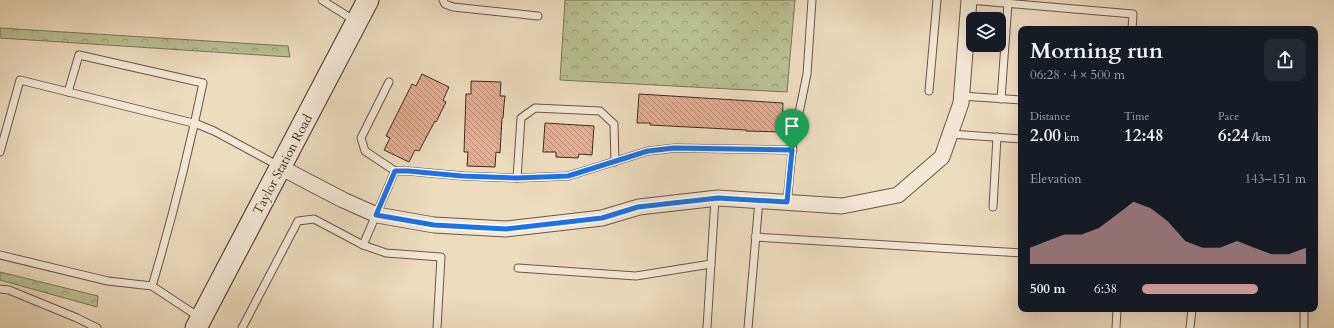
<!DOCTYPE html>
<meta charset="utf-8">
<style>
body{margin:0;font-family:Cardo,serif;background:#242831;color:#f1f3f6;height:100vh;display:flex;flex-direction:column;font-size:15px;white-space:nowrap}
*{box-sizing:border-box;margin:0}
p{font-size:13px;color:#9ea1a6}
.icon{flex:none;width:22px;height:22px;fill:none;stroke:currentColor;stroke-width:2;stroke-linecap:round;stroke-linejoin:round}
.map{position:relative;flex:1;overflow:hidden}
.drawer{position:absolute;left:1018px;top:26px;width:300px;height:286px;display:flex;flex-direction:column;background:#171b24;border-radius:8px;box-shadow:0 4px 16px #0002}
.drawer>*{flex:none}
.buttons{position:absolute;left:966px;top:12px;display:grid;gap:8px}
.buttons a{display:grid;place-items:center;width:40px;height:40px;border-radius:8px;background:#171b24;box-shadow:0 4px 16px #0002;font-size:20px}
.pin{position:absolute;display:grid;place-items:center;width:34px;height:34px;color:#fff;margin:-41px -17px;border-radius:50% 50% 50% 0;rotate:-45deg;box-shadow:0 0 4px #0007}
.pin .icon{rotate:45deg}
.round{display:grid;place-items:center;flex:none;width:42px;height:42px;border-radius:8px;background:#242831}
.summary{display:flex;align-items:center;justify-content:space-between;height:68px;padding:0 12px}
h1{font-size:22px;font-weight:600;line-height:30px}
.metrics{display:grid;grid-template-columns:repeat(3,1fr);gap:6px;height:68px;padding:4px 12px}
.metrics div{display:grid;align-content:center}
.metrics b{font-size:17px;font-weight:600}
.metrics small{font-size:11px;font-weight:400}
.metrics p{font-size:11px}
.chart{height:112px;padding:8px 12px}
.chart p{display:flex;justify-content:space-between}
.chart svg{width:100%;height:72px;margin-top:4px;fill:#c59692;opacity:.7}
ul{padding:0 12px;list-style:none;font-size:13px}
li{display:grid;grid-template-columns:64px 48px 1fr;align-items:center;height:30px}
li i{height:10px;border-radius:5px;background:#c59692}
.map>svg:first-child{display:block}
</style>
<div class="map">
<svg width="1334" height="328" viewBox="0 0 1334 328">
<defs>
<pattern id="forest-crowns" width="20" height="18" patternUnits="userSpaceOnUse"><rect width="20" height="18" fill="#b8c092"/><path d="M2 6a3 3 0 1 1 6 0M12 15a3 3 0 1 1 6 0" fill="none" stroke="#979c77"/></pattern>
<pattern id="building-back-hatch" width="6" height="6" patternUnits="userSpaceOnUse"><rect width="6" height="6" fill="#e3ae93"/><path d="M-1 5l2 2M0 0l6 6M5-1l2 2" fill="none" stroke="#b98e77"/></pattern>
</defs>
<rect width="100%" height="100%" fill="#eedcbf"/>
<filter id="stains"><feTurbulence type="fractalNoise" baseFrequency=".005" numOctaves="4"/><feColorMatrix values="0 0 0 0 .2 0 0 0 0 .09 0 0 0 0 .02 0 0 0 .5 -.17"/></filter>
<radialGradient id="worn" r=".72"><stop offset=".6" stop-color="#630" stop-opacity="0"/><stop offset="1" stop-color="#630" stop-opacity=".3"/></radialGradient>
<g fill="url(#forest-crowns)" stroke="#7a7658">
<path d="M 565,0 L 795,0 L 787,92 L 560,80 Z"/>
<path d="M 0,28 L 288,46 L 290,57 L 0,38 Z"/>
<path d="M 0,272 L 98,296 L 97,307 L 0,280 Z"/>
</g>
<g fill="url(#building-back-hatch)" stroke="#3c2b1e">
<path d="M 422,74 L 449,87 L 443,100 L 446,102 L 436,122 L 435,121 L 419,151 L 415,150 L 409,162 L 384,150 L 390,138 L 386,136 L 412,84 L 416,86 Z"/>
<path d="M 471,81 L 501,82 L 500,96 L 505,96 L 504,105 L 503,118 L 502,118 L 500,153 L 496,152 L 495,167 L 467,166 L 468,152 L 464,152 L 466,94 L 471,94 Z"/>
<path d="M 639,94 L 783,103 L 782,132 L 746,131 L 746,130 L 650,125 L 650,123 L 637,123 Z"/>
<path d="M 545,123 L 594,126 L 592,155 L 579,154 L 578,158 L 556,157 L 556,152 L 543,152 Z"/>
</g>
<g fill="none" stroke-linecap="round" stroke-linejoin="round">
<defs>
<g id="lane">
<path d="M 322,0 L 355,21"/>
<path d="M 443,0 L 445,4 L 453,7 L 538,16"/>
<path d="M 969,0 L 1133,14 L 1132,29"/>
<path d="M 389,82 L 361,138 L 365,151 L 395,171"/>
<path d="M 929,91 L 937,0"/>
<path d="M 68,92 L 79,55 L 203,83 C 189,151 172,219 152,286"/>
<path d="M 961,96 L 1021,100"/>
<path d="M 1001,99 L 1008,3"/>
<path d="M 950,134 L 1021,139"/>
<path d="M 0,152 L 20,80 L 197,124 L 214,131 L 279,166"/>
<path d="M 517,178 L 521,118 L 535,108 L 600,111 L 614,124 L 615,162"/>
<path d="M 787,202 L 793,142 L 807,74 L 812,0"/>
<path d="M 993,207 L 997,137"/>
<path d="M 755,237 L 1021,253"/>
<path d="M 363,245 L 395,171 L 408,171 L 463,176 L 517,178 L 568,176 L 648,151 L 675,148 L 793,150"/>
<path d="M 0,255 L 108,281 L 152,286 L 199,317"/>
<path d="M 518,268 L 636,276 L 711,264"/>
<path d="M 0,289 L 9,290 L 77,318 L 97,328"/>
<path d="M 242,328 L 298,221 L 314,219 L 363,245 L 386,253 L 441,257 L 437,328"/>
<path d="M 707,328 L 715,198"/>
<path d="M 748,328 L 759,200"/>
<path d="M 1116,328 L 1117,309"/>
<path d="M 1190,328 L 1192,309"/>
<path d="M 1304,328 L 1304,309"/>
</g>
<path id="street" d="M 280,167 L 343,200 L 377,215 L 434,225 L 506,229 L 602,218 L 639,207 L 718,198 L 842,206 L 898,195 L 942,157 L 961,103 L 969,0"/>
<path id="secondary" d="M 196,328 L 368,0"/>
</defs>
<use href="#lane" stroke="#685746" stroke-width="9"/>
<use href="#street" stroke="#685746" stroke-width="17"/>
<use href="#secondary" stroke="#3c2b1e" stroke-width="23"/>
<use href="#lane" stroke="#f4e8d5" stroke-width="7"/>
<use href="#street" stroke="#f4e8d5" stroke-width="15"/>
<use href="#secondary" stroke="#f4e8d5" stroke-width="21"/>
</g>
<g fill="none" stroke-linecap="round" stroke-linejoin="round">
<defs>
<path id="route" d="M 674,148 L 792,150 L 787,202 L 718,198 L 638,207 L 602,218 L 506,229 L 434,225 L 376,215 L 395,171 L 408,171 L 462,176 L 517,178 L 568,176 L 648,151 Z"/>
</defs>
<use href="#route" stroke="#fff" stroke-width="8"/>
<use href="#route" stroke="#1a73e8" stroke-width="5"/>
</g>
<g text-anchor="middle" stroke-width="4" stroke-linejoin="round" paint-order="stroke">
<g font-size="13" fill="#3c2b1e" stroke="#f4e8d5">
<text transform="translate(282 164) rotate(-62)" y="5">Taylor Station Road</text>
</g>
</g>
<rect width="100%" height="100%" filter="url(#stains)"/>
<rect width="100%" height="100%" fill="url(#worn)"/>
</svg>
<div class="buttons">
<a><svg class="icon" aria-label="layers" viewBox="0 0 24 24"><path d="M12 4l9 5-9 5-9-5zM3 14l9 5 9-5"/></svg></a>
</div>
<div class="pin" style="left:792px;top:150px;background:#1e9e55"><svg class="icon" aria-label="arrive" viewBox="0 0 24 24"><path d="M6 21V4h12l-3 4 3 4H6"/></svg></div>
<section class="drawer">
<div class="summary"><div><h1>Morning run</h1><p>06:28 · 4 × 500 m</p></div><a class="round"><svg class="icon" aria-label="share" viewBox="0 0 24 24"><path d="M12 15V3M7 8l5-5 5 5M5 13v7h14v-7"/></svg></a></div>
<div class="metrics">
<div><p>Distance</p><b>2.00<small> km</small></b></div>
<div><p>Time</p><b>12:48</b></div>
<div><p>Pace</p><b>6:24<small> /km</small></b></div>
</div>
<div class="chart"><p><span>Elevation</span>143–151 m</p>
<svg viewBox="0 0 160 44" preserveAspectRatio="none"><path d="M0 44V34L10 30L20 26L30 26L40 22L50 14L60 6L70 10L80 18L90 30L100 34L110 34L120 30L130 34L140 38L150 38L160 34V44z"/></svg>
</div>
<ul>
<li><b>500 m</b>6:38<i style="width:71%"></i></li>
</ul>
</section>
</div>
